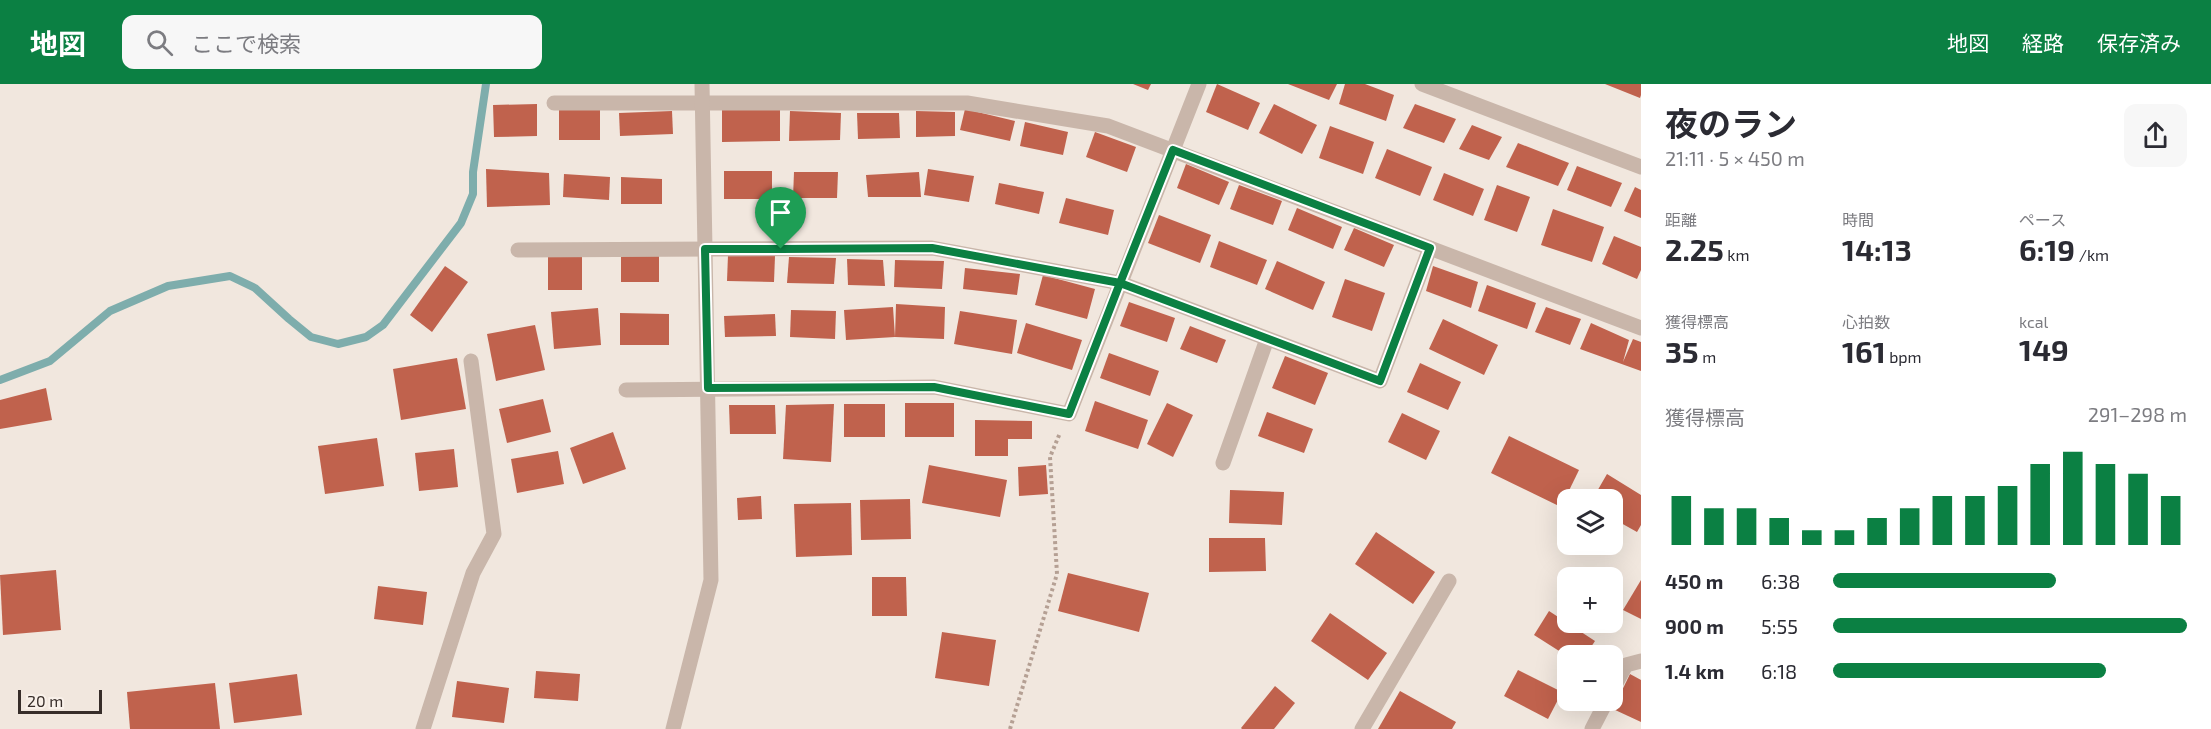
<!DOCTYPE html>
<html lang="ja">
<meta charset="utf-8">
<style>
body{margin:0;font-family:"Exo 2","Noto Sans JP",sans-serif;background:#f7f7f7;color:#2b2b33;height:100vh;display:flex;flex-direction:column;font-size:22px;white-space:nowrap}
*{box-sizing:border-box;margin:0}
p{font-size:20px;color:#7c7c81}
.icon{flex:none;width:33px;height:33px;fill:none;stroke:currentColor;stroke-width:2;stroke-linecap:round;stroke-linejoin:round}
.map{position:relative;flex:1;overflow:hidden}
.details{display:flex;flex-direction:column;background:#fff;width:570px}
.details>*{flex:none}
.buttons{position:absolute;left:1557px;top:405px;display:grid;gap:12px}
.buttons a{display:grid;place-items:center;width:66px;height:66px;border-radius:12px;background:#fff;box-shadow:0 6px 24px #0002;font-size:30px}
.scale{position:absolute;left:18px;bottom:15px;width:84px;box-sizing:border-box;padding-left:6px;border:3px solid #372d29;border-top:0;font-size:16px;line-height:21px;white-space:nowrap;color:#372d29;-webkit-text-stroke:4px #f9f1ea;paint-order:stroke}
.pin{position:absolute;display:grid;place-items:center;width:51px;height:51px;color:#fff;margin:-62px -26px;border-radius:50% 50% 50% 0;rotate:-45deg;box-shadow:0 0 6px #0007}
.pin .icon{rotate:45deg}
.round{display:grid;place-items:center;flex:none;width:63px;height:63px;border-radius:12px;background:#f7f7f7}
.head{display:flex;align-items:center;justify-content:space-between;height:102px;padding:0 24px}
h1{font-size:33px;font-weight:700;line-height:45px}
.metrics{display:grid;grid-template-columns:repeat(3,1fr);gap:9px;height:102px;padding:6px 24px}
.metrics div{display:grid;align-content:center}
.metrics b{font-size:30px;font-weight:700}
.metrics small{font-size:16px;font-weight:400}
.metrics p{font-size:16px}
.chart{height:168px;padding:12px 24px}
.chart p{display:flex;justify-content:space-between}
.chart svg{width:100%;height:108px;margin-top:6px;stroke:#0b8043;stroke-width:6}
ul{padding:0 24px;list-style:none;font-size:20px}
li{display:grid;grid-template-columns:96px 72px 1fr;align-items:center;height:45px}
li i{height:15px;border-radius:8px;background:#0b8043}
header{display:flex;align-items:center;gap:36px;box-sizing:border-box;height:84px;padding:0 30px;background:#0b8043;color:#fff}
header strong{font-size:28px}
nav{display:flex;gap:33px;margin-inline-start:auto;font-size:21px}
.search{width:420px;height:54px;background:#f7f7f7;display:flex;align-items:center;gap:15px;box-sizing:border-box;padding:0 21px;border-radius:12px;color:#7c7c81;font-size:22px}
main{display:flex;flex:1;min-height:0}
.map>svg:first-child{display:block}
</style>
<header>
<strong>地図</strong>
<div class="search"><svg class="icon" aria-label="search" viewBox="0 0 24 24"><circle cx="10" cy="10" r="6"/><path d="M15 15l6 6"/></svg>ここで検索</div>
<nav><a>地図</a><a>経路</a><a>保存済み</a></nav>
</header>
<main>
<div class="map">
<svg width="1641" height="645" viewBox="0 0 1641 645">
<rect width="100%" height="100%" fill="#f1e7de"/>
<g fill="none" stroke-linecap="round" stroke-linejoin="round">
<path stroke="#7eadac" stroke-width="8" d="M 0,296 L 50,277 L 110,227 L 168,202 L 230,192 L 255,204 L 289,235 L 311,253 L 338,260 L 366,253 L 383,241 L 461,139 L 473,110 L 473,88 L 486,0"/>
</g>
<g fill="#c0624d">
<path d="M 1133,0 L 1151,0 L 1148,6 Z"/>
<path d="M 1217,0 L 1260,19 L 1248,46 L 1206,28 Z"/>
<path d="M 1288,0 L 1337,0 L 1329,16 Z"/>
<path d="M 1345,0 L 1365,0 L 1394,11 L 1386,37 L 1339,20 Z"/>
<path d="M 1605,0 L 1641,0 L 1641,11 L 1640,14 Z"/>
<path d="M 537,20 L 537,52 L 494,53 L 493,21 Z"/>
<path d="M 1274,20 L 1317,41 L 1302,70 L 1259,49 Z"/>
<path d="M 1415,20 L 1456,35 L 1444,59 L 1403,44 Z"/>
<rect x="559" y="24" width="41" height="32"/>
<path d="M 722,25 L 780,25 L 780,57 L 722,58 Z"/>
<path d="M 965,25 L 1015,37 L 1010,57 L 960,46 Z"/>
<path d="M 672,27 L 673,50 L 620,52 L 619,29 Z"/>
<path d="M 790,27 L 841,29 L 840,56 L 789,57 Z"/>
<path d="M 916,27 L 955,28 L 955,52 L 916,53 Z"/>
<path d="M 857,29 L 899,29 L 900,54 L 858,55 Z"/>
<path d="M 1025,38 L 1068,48 L 1063,71 L 1020,62 Z"/>
<path d="M 1472,41 L 1502,53 L 1489,76 L 1459,65 Z"/>
<path d="M 1330,42 L 1374,58 L 1363,90 L 1319,74 Z"/>
<path d="M 1095,48 L 1136,63 L 1127,88 L 1086,73 Z"/>
<path d="M 1518,59 L 1569,79 L 1558,102 L 1506,83 Z"/>
<path d="M 1387,65 L 1432,83 L 1420,112 L 1375,94 Z"/>
<path d="M 1186,80 L 1229,98 L 1219,121 L 1177,104 Z"/>
<path d="M 1577,82 L 1622,99 L 1611,123 L 1567,106 Z"/>
<path d="M 486,85 L 549,89 L 550,121 L 487,123 Z"/>
<path d="M 928,85 L 974,92 L 969,118 L 924,111 Z"/>
<rect x="724" y="87" width="48" height="28"/>
<path d="M 794,88 L 838,88 L 837,114 L 793,114 Z"/>
<path d="M 919,88 L 921,113 L 868,113 L 866,91 Z"/>
<path d="M 1444,89 L 1484,105 L 1473,132 L 1433,116 Z"/>
<path d="M 564,90 L 610,93 L 609,116 L 563,113 Z"/>
<path d="M 621,93 L 662,95 L 662,120 L 621,120 Z"/>
<path d="M 999,99 L 1044,108 L 1039,130 L 995,120 Z"/>
<path d="M 1239,101 L 1282,117 L 1273,141 L 1230,125 Z"/>
<path d="M 1497,101 L 1530,113 L 1517,148 L 1484,136 Z"/>
<path d="M 1635,103 L 1641,106 L 1641,134 L 1624,127 Z"/>
<path d="M 1066,114 L 1114,126 L 1108,151 L 1059,139 Z"/>
<path d="M 1297,124 L 1342,143 L 1333,165 L 1288,146 Z"/>
<path d="M 1553,125 L 1604,143 L 1592,178 L 1541,161 Z"/>
<path d="M 1159,131 L 1211,151 L 1200,179 L 1148,159 Z"/>
<path d="M 1354,144 L 1394,161 L 1384,183 L 1344,166 Z"/>
<path d="M 1614,152 L 1641,163 L 1641,186 L 1637,195 L 1602,180 Z"/>
<path d="M 1219,157 L 1267,176 L 1257,201 L 1210,183 Z"/>
<rect x="621" y="170" width="38" height="28"/>
<path d="M 728,171 L 775,172 L 774,198 L 727,197 Z"/>
<rect x="548" y="172" width="34" height="34"/>
<path d="M 789,173 L 836,174 L 834,200 L 787,199 Z"/>
<path d="M 847,175 L 883,176 L 885,202 L 848,201 Z"/>
<path d="M 895,176 L 944,177 L 942,205 L 894,203 Z"/>
<path d="M 1277,177 L 1325,198 L 1313,226 L 1265,205 Z"/>
<path d="M 445,182 L 468,198 L 432,248 L 410,231 Z"/>
<path d="M 1433,182 L 1478,198 L 1471,224 L 1426,207 Z"/>
<path d="M 965,184 L 1020,190 L 1017,211 L 963,205 Z"/>
<path d="M 1043,191 L 1095,205 L 1087,235 L 1035,221 Z"/>
<path d="M 1345,195 L 1385,209 L 1372,247 L 1332,233 Z"/>
<path d="M 1487,201 L 1536,219 L 1527,245 L 1478,227 Z"/>
<path d="M 1129,218 L 1175,234 L 1167,258 L 1120,242 Z"/>
<path d="M 896,220 L 945,223 L 944,255 L 895,253 L 846,256 L 844,226 L 893,223 L 895,253 Z"/>
<path d="M 1546,223 L 1581,235 L 1570,261 L 1535,248 Z"/>
<path d="M 598,224 L 601,261 L 554,265 L 551,228 Z"/>
<path d="M 791,226 L 836,227 L 835,255 L 790,253 Z"/>
<path d="M 960,227 L 1017,236 L 1012,270 L 954,260 Z"/>
<path d="M 620,229 L 669,230 L 669,261 L 620,261 Z"/>
<path d="M 775,230 L 776,252 L 725,253 L 724,232 Z"/>
<path d="M 1443,235 L 1498,261 L 1484,291 L 1429,265 Z"/>
<path d="M 1026,239 L 1082,256 L 1072,286 L 1017,269 Z"/>
<path d="M 1591,239 L 1629,256 L 1623,278 L 1633,255 L 1641,258 L 1641,287 L 1580,265 Z"/>
<path d="M 535,241 L 545,286 L 496,297 L 487,250 Z"/>
<path d="M 1190,242 L 1226,256 L 1217,279 L 1180,265 Z"/>
<path d="M 1109,269 L 1159,287 L 1150,312 L 1100,294 Z"/>
<path d="M 1285,272 L 1328,289 L 1315,321 L 1272,304 Z"/>
<path d="M 457,274 L 466,325 L 401,336 L 393,285 Z"/>
<path d="M 1420,279 L 1461,298 L 1448,326 L 1407,308 Z"/>
<path d="M 46,304 L 52,336 L 0,345 L 0,316 Z"/>
<path d="M 543,315 L 551,348 L 507,359 L 499,325 Z"/>
<path d="M 1095,317 L 1148,336 L 1138,365 L 1085,347 Z"/>
<rect x="905" y="319" width="49" height="34"/>
<path d="M 1167,319 L 1193,331 L 1173,373 L 1147,360 Z"/>
<path d="M 834,320 L 831,378 L 783,375 L 786,321 Z"/>
<rect x="844" y="320" width="41" height="33"/>
<path d="M 729,321 L 775,321 L 776,350 L 730,350 Z"/>
<path d="M 1267,328 L 1313,345 L 1304,369 L 1258,352 Z"/>
<path d="M 1402,329 L 1440,347 L 1426,376 L 1388,358 Z"/>
<path d="M 975,336 L 1032,337 L 1032,355 L 1008,355 L 1008,372 L 975,372 Z"/>
<path d="M 613,348 L 626,385 L 583,400 L 570,364 Z"/>
<path d="M 1509,352 L 1579,386 L 1561,423 L 1491,389 Z"/>
<path d="M 377,354 L 384,402 L 325,410 L 318,362 Z"/>
<path d="M 454,365 L 458,403 L 419,407 L 415,369 Z"/>
<path d="M 558,367 L 564,400 L 517,409 L 511,375 Z"/>
<path d="M 929,381 L 1007,396 L 1000,433 L 922,419 Z"/>
<path d="M 1046,381 L 1048,410 L 1019,412 L 1018,383 Z"/>
<path d="M 1607,390 L 1641,411 L 1641,441 L 1637,448 L 1612,434 L 1612,416 L 1592,416 Z"/>
<path d="M 1230,406 L 1284,408 L 1282,441 L 1229,439 Z"/>
<path d="M 761,412 L 762,435 L 738,436 L 737,414 Z"/>
<path d="M 910,415 L 911,455 L 861,456 L 860,416 Z"/>
<path d="M 851,419 L 852,471 L 796,473 L 794,420 Z"/>
<path d="M 1376,448 L 1435,488 L 1413,520 L 1355,480 Z"/>
<path d="M 1209,454 L 1265,454 L 1266,487 L 1209,488 Z"/>
<path d="M 56,486 L 61,546 L 3,551 L 0,491 Z"/>
<path d="M 1068,489 L 1149,509 L 1139,548 L 1058,527 Z"/>
<path d="M 872,493 L 906,493 L 907,532 L 872,532 Z"/>
<path d="M 1641,496 L 1641,535 L 1623,526 Z"/>
<path d="M 378,502 L 427,508 L 423,541 L 374,535 Z"/>
<path d="M 1549,527 L 1595,557 L 1585,572 L 1567,572 L 1534,551 Z"/>
<path d="M 1330,529 L 1387,569 L 1368,596 L 1311,557 Z"/>
<path d="M 942,548 L 996,556 L 989,602 L 935,594 Z"/>
<path d="M 1518,586 L 1562,608 L 1548,635 L 1504,612 Z"/>
<path d="M 536,587 L 580,590 L 578,617 L 534,614 Z"/>
<path d="M 297,590 L 302,631 L 234,639 L 229,599 Z"/>
<path d="M 1630,590 L 1641,596 L 1641,638 L 1613,625 Z"/>
<path d="M 457,597 L 509,604 L 504,639 L 452,633 Z"/>
<path d="M 215,599 L 220,645 L 130,645 L 127,608 Z"/>
<path d="M 1275,602 L 1295,619 L 1274,645 L 1242,645 L 1241,644 Z"/>
<path d="M 1400,607 L 1456,638 L 1452,645 L 1378,645 Z"/>
</g>
<g fill="none" stroke-linecap="round" stroke-linejoin="round">
<path stroke="#b5a094" stroke-width="4" stroke-dasharray="3 3" stroke-linecap="butt" d="M 1010,645 L 1057,490 L 1050,373 L 1060,349"/>
<g stroke="#c9b6aa" stroke-width="15">
<path d="M 1422,0 L 1641,83"/>
<path d="M 554,19 L 967,19 L 1108,42 L 1641,244"/>
<path d="M 518,166 L 932,164 L 1120,199 L 1380,297 L 1430,164"/>
<path d="M 626,306 L 934,303 L 1069,330 L 1199,0"/>
<path d="M 1223,379 L 1267,255"/>
<path d="M 1612,606 L 1626,581 L 1641,577"/>
<path d="M 423,645 L 473,489 L 494,450 L 471,277"/>
<path d="M 673,645 L 711,496 L 702,0"/>
<path d="M 1362,645 L 1449,497"/>
<path d="M 1592,645 L 1607,616"/>
</g>
</g>
<g fill="none" stroke-linecap="round" stroke-linejoin="round">
<defs>
<path id="route" d="M 781,165 L 705,165 L 708,304 L 934,303 L 1069,330 L 1120,199 L 1380,297 L 1430,164 L 1173,66 L 1120,199 L 932,164 L 781,165"/>
</defs>
<use href="#route" stroke="#fff" stroke-width="12"/>
<use href="#route" stroke="#0b8043" stroke-width="8"/>
</g>
</svg>
<div class="buttons">
<a><svg class="icon" aria-label="layers" viewBox="0 0 24 24"><path d="M12 4l9 5-9 5-9-5zM3 14l9 5 9-5"/></svg></a>
<a>+</a>
<a>−</a>
</div>
<div class="scale">20 m</div>
<div class="pin" style="left:781px;top:165px;background:#1e9e55"><svg class="icon" aria-label="arrive" viewBox="0 0 24 24"><path d="M6 21V4h12l-3 4 3 4H6"/></svg></div>
</div>
<section class="details">
<div class="head"><div><h1>夜のラン</h1><p>21:11 · 5 × 450 m</p></div><a class="round"><svg class="icon" aria-label="share" viewBox="0 0 24 24"><path d="M12 15V3M7 8l5-5 5 5M5 13v7h14v-7"/></svg></a></div>
<div class="metrics">
<div><p>距離</p><b>2.25<small> km</small></b></div>
<div><p>時間</p><b>14:13</b></div>
<div><p>ペース</p><b>6:19<small> /km</small></b></div>
</div>
<div class="metrics">
<div><p>獲得標高</p><b>35<small> m</small></b></div>
<div><p>心拍数</p><b>161<small> bpm</small></b></div>
<div><p>kcal</p><b>149</b></div>
</div>
<div class="chart"><p><span>獲得標高</span>291–298 m</p>
<svg viewBox="0 0 160 44" preserveAspectRatio="none"><path d="M5 44V24M15 44V29M25 44V29M35 44V33M45 44V38M55 44V38M65 44V33M75 44V29M85 44V24M95 44V24M105 44V20M115 44V11M125 44V6M135 44V11M145 44V15M155 44V24"/></svg>
</div>
<ul>
<li><b>450 m</b>6:38<i style="width:63%"></i></li>
<li><b>900 m</b>5:55<i style="width:100%"></i></li>
<li><b>1.4 km</b>6:18<i style="width:77%"></i></li>
</ul>
</section>
</main>
